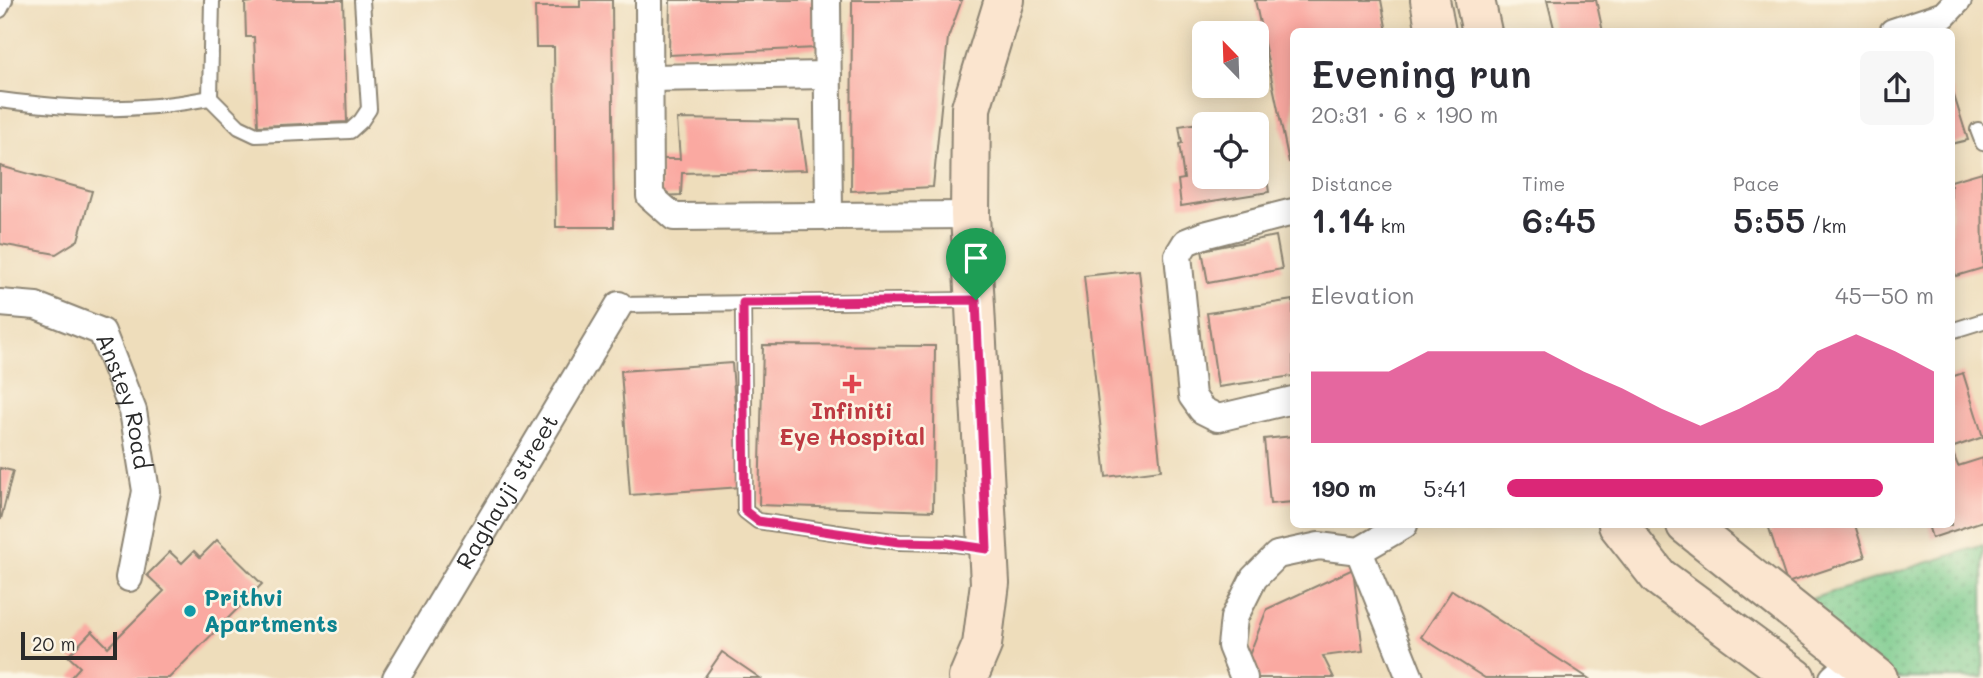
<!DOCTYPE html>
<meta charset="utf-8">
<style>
body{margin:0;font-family:Mali,sans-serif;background:#f7f7f7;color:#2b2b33;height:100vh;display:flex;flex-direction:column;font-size:26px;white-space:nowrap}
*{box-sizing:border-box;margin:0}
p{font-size:23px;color:#7c7c81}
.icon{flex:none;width:38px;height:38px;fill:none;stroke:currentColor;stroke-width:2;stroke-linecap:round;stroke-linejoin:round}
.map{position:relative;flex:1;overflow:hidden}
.side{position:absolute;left:1290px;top:28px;width:665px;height:500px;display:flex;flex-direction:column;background:#fff;border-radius:10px;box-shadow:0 4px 18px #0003}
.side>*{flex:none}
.needle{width:46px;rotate:337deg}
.buttons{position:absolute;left:1192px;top:21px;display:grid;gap:14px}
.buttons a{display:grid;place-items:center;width:77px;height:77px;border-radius:10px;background:#fff;box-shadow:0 4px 18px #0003;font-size:35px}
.scale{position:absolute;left:21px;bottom:18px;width:96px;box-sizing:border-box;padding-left:7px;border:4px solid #2b2b2b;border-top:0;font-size:19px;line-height:24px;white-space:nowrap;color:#2b2b2b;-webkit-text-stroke:5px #fcf5e5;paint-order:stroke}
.pin{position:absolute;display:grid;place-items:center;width:60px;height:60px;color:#fff;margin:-72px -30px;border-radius:50% 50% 50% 0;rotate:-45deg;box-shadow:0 0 7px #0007}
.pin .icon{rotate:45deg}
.round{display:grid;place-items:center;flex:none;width:74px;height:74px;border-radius:10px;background:#f7f7f7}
.overview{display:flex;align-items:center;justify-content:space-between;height:119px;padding:0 21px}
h1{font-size:38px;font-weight:600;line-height:52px}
.stats{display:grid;grid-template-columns:repeat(3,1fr);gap:10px;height:119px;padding:7px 21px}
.stats div{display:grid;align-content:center}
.stats b{font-size:35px;font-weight:600}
.stats small{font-size:19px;font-weight:400}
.stats p{font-size:19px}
.chart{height:196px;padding:14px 21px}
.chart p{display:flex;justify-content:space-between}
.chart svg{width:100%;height:126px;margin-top:7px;fill:#db2777;opacity:.7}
ul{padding:0 21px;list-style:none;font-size:23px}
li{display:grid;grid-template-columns:112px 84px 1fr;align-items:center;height:52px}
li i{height:18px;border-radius:9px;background:#db2777}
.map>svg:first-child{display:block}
</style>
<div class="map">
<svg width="1983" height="678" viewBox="0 0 1983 678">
<defs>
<pattern id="garden-dots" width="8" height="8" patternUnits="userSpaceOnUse" patternTransform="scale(1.75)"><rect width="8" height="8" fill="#78ca8c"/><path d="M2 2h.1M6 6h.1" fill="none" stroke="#63a473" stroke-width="1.8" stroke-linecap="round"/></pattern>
</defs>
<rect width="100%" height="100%" fill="#fcf5e5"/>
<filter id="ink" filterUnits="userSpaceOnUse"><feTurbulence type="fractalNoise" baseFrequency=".0143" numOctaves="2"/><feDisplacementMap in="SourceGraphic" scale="14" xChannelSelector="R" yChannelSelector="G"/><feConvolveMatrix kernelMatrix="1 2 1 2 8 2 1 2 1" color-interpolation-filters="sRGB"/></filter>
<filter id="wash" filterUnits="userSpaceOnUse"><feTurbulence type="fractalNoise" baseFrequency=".00686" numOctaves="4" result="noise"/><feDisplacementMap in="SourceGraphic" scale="28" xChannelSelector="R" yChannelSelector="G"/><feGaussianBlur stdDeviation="1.57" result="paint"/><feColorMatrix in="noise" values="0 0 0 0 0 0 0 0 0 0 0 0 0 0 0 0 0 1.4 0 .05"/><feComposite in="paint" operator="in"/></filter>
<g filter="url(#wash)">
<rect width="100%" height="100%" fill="#edb"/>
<path fill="url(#garden-dots)" stroke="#527a5c" stroke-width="2" d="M 1983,545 L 1983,678 L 1856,678 L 1779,609 Z"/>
<g id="blocks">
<g fill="#faa9a1">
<path d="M 251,0 L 343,0 L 347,122 L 258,126 L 254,37 L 246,37 L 245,3 L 252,2 Z"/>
<path d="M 580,0 L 612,0 L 614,227 L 556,227 L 554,47 L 536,47 L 535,7 L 580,7 Z"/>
<path d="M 670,0 L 823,0 L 816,48 L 669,55 Z"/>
<path d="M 852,0 L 962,0 L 948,38 L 933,187 L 851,191 Z"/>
<path d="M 1255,0 L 1381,0 L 1387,32 L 1293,32 L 1293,162 L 1289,162 Z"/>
<path d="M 1547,0 L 1596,0 L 1603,32 L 1555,32 Z"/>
<path d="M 1951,86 L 1968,140 L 1951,144 Z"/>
<path d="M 1251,115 L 1253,124 L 1227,124 L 1227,119 Z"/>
<path d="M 677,119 L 799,121 L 806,170 L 682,173 L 681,195 L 661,196 L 660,159 L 680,159 Z"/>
<path d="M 1199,123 L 1200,133 L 1204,133 L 1204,177 L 1256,177 L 1258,161 L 1259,167 L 1265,166 L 1269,192 L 1181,206 L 1178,180 L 1184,179 L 1179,144 L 1182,143 L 1179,126 Z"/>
<path d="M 0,166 L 92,191 L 78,240 L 56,254 L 0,244 Z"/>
<path d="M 1982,172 L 1983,268 L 1956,276 L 1951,260 L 1951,181 Z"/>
<path d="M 1276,236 L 1282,269 L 1208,283 L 1202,250 Z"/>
<path d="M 1139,270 L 1161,470 L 1106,477 L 1084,276 Z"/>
<path d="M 1293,300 L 1293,376 L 1218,387 L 1207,313 Z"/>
<path d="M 763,345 L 935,346 L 933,511 L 759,505 Z"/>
<path d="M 732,363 L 741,487 L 630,495 L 621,371 Z"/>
<path d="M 1963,373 L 1983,437 L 1951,448 L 1951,377 Z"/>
<path d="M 1293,436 L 1293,502 L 1270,504 L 1264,439 Z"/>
<path d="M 1951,448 L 1958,466 L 1983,458 L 1983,521 L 1932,538 L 1928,525 L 1951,525 Z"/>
<path d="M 0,468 L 13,471 L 1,519 L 0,519 Z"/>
<path d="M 1768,525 L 1855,525 L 1865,557 L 1787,583 Z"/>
<path d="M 217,540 L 262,584 L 169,678 L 70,678 L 80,667 L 68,656 L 92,631 L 108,647 L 164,591 L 147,575 L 170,552 L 182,563 L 194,551 L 200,557 Z"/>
<path d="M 1353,569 L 1363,651 L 1323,656 L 1334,678 L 1256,678 L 1245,655 L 1250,653 L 1267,609 Z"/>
<path d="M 1452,590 L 1588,678 L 1485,678 L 1421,637 Z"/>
<path d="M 722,652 L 760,678 L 704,678 Z"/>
</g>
</g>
</g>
<g filter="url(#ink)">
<use href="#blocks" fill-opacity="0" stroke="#8c8473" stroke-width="2"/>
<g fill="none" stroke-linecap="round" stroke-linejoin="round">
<defs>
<g id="lane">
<path d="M 0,10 L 5,0"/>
<path d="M 210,98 L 212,0"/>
<path d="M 0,100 C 77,110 133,113 210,98 L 239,127 L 256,135 L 350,131 L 361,121 L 369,109 L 362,0"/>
<path d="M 1978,130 L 1983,143"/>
<path d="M 743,303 L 745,511 L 758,521 L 899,542 L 947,543 L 986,548"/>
<path d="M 619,305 L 974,300"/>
<path d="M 1951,331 L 1983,321"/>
</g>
<g id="street">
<path d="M 649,0 L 650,196 L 674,217 L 970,215"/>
<path d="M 827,0 L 829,217"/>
<path d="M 1893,32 L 1944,15 L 1958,0"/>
<path d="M 649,78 L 828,75"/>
<path d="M 1293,212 L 1204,235 L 1186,242 L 1178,255 L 1192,396 L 1202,410 L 1218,418 L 1293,400"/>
<path id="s1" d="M 0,303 L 36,306 L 102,332 L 133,411 L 146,491 L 129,578"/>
<path d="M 1359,551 L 1410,678"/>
<path id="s2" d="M 396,678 L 619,305"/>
<path d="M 1244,678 L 1231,646 L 1234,618 L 1254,578 L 1277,555 L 1319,546 L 1359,551 L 1404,525"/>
<path d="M 1833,678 L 1855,658"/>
</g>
<g id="secondary">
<path d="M 1430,0 L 1436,32"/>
<path d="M 1475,0 L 1482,32"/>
<path d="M 1618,525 L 1659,577 L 1796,678"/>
<path d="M 1686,525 L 1878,678"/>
<path d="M 968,678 L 982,645 L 990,583 L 970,215 L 971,108 L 1004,0"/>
</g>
</defs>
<use href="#lane" stroke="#8c8473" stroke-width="18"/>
<use href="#street" stroke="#8c8473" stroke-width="30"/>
<use href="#secondary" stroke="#8c8473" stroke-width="42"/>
<use href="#lane" stroke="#fff" stroke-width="14"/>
<use href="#street" stroke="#fff" stroke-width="26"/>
<use href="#secondary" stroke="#fbe5cf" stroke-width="38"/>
</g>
</g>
<g fill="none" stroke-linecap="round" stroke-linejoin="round" filter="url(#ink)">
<defs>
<path id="route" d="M 976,300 L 987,549 L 947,543 L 899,542 L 830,532 L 758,521 L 745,511 L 743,303 Z"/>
</defs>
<use href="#route" stroke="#fff" stroke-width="14"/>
<use href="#route" stroke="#db2777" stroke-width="9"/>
</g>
<path fill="#e0444e" stroke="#fcf5e5" stroke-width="2.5" d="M848.5 373.5h7v7h7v7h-7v7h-7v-7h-7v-7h7z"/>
<circle fill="#0f9aa8" stroke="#fcf5e5" stroke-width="2.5" cx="190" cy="611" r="7"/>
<g text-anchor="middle" stroke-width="5" stroke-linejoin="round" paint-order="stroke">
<g font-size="23" fill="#2b2b2b" stroke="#fcf5e5">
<text dy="8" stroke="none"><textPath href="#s1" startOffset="180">Anstey Road</textPath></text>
<text dy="8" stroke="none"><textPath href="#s2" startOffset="217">Raghavji street</textPath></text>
</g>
<g font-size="23" font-weight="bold" fill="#be3a42" stroke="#fcf5e5">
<text x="852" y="419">Infiniti<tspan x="852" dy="26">Eye Hospital</tspan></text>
</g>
<g font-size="23" font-weight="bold" fill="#0d838f" stroke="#fcf5e5" text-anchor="start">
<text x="204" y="606">Prithvi<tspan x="204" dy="26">Apartments</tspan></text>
</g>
</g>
</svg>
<div class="buttons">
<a><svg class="needle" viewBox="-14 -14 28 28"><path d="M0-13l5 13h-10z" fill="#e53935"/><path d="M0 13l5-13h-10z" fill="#7c7c81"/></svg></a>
<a><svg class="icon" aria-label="locate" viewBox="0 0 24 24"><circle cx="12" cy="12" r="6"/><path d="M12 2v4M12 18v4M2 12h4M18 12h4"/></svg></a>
</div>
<div class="scale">20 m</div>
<div class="pin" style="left:976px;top:300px;background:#1e9e55"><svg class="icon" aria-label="arrive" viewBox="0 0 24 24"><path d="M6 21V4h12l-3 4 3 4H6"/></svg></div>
<section class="side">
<div class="overview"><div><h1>Evening run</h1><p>20:31 · 6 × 190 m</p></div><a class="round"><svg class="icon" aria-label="share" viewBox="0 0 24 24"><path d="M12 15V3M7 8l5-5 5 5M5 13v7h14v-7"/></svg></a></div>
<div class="stats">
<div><p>Distance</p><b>1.14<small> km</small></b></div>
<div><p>Time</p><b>6:45</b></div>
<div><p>Pace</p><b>5:55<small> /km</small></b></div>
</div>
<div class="chart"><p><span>Elevation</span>45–50 m</p>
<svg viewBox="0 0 160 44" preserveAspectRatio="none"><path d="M0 44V19L10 19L20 19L30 12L40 12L50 12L60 12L70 19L80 25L90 32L100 38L110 32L120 25L130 12L140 6L150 12L160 19V44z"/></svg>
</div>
<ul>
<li><b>190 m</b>5:41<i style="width:88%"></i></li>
</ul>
</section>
</div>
